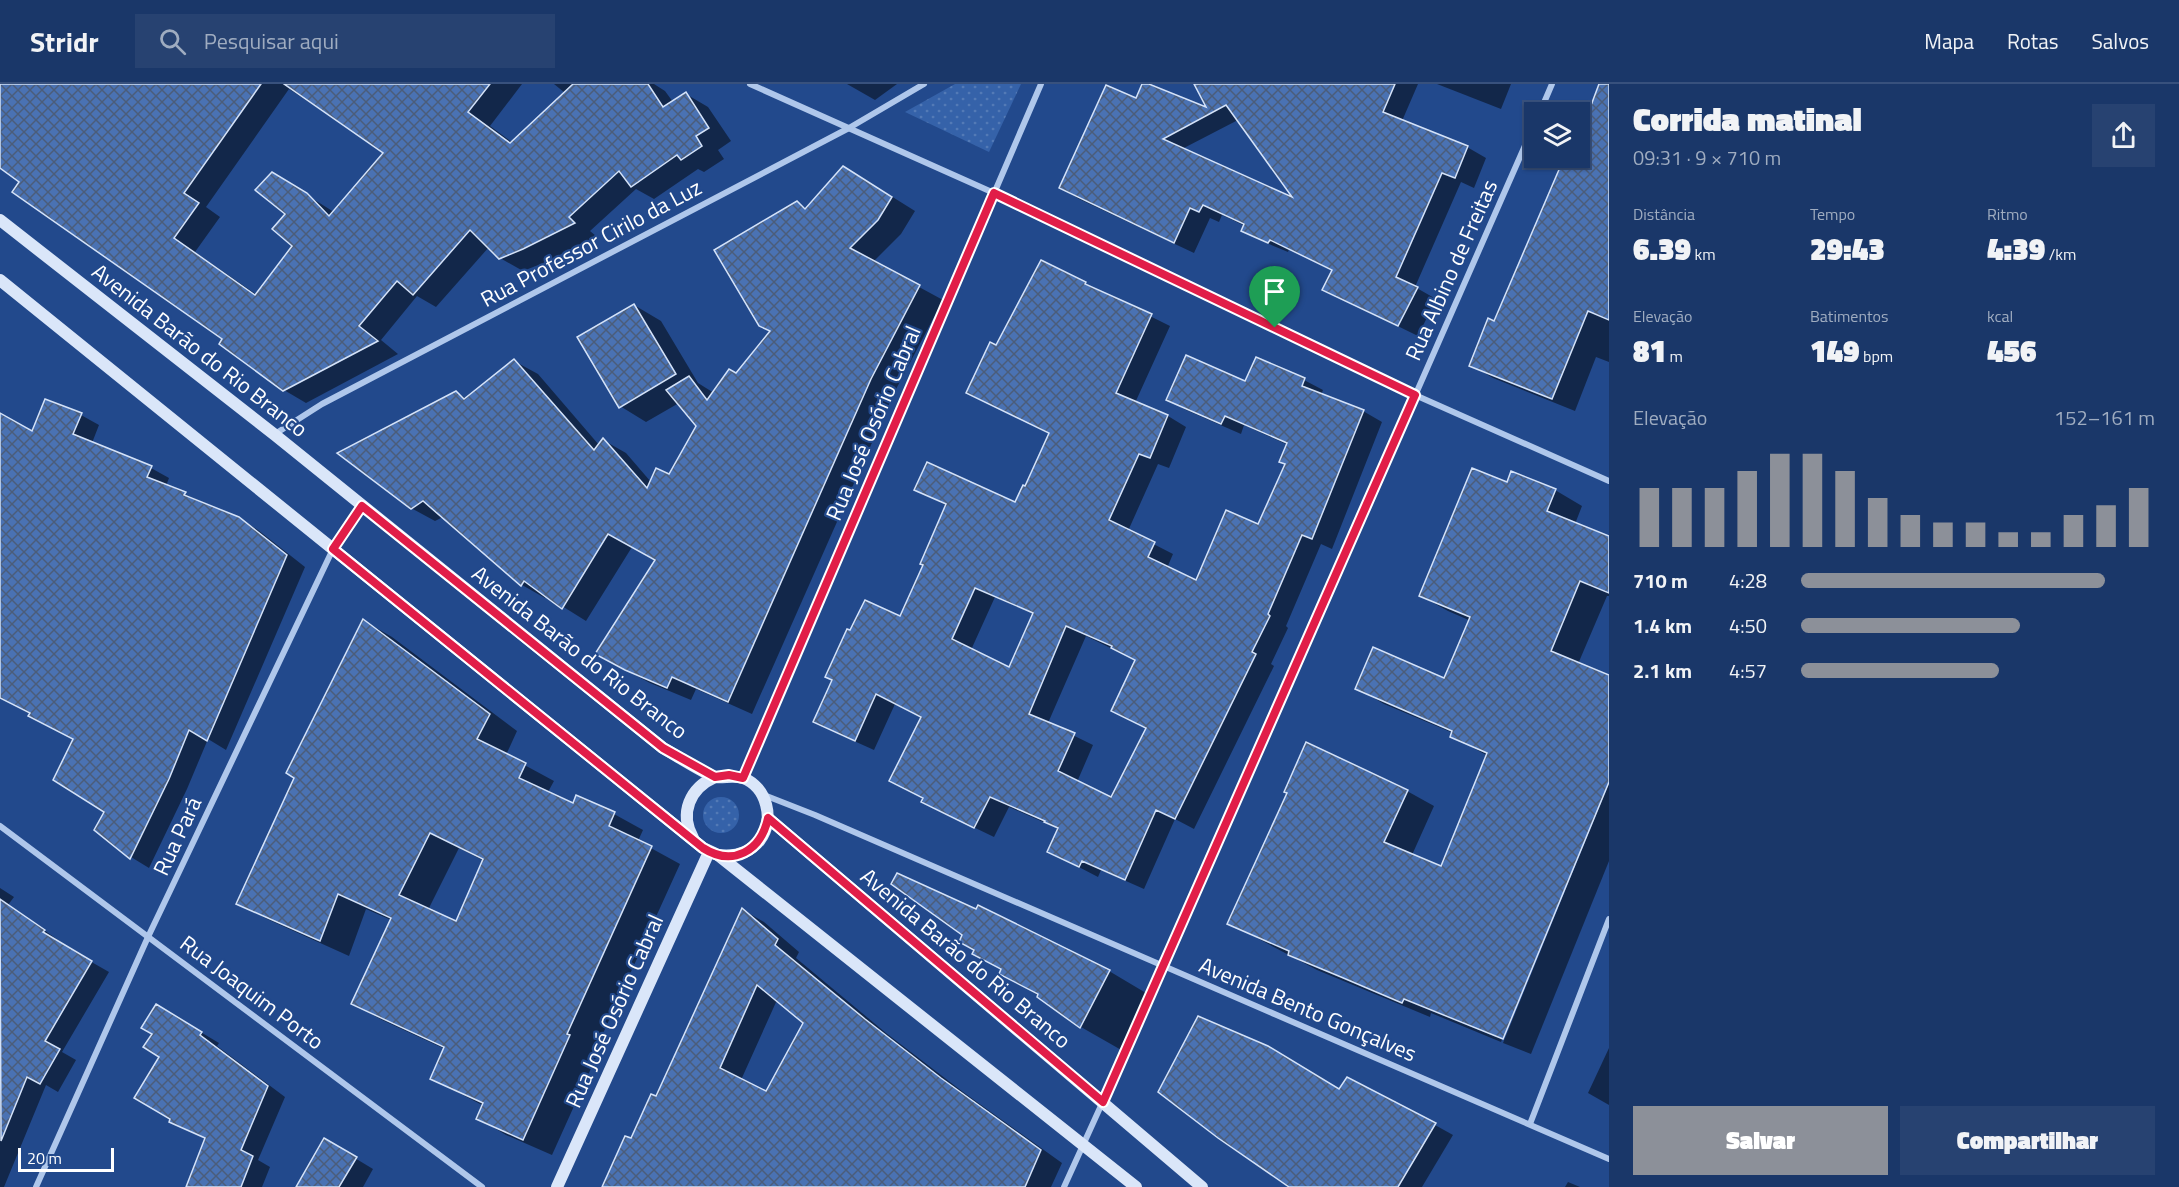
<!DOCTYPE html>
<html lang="pt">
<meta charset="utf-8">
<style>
body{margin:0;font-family:"Titillium Web",sans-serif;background:#274271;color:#f1f3f6;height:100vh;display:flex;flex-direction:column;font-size:22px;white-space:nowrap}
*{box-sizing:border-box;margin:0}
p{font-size:20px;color:#9facc0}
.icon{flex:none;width:33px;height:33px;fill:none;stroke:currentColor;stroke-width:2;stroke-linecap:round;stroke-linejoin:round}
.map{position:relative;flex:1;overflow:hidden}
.side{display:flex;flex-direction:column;background:#1a3769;width:570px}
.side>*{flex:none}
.controls{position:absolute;left:1524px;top:18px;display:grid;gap:12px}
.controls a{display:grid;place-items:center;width:66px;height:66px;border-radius:0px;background:#1a3769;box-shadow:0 2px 4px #0004,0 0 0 2px #38517d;font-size:30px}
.scale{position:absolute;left:18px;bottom:15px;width:96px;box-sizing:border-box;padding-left:6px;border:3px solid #fff;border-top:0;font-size:16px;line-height:21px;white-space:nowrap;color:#fff;-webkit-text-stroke:4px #22498c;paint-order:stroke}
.pin{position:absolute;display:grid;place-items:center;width:51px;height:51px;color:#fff;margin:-62px -26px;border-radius:50% 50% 50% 0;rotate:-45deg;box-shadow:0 0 6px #0007}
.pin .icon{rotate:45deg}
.round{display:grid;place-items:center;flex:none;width:63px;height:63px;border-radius:0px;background:#274271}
.summary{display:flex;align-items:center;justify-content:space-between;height:102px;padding:0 24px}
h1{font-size:33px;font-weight:800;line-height:45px}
.figures{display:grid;grid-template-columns:repeat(3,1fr);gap:9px;height:102px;padding:6px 24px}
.figures div{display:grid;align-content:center}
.figures b{font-size:30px;font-weight:800}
.figures small{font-size:16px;font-weight:400}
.figures p{font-size:16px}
.chart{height:168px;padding:12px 24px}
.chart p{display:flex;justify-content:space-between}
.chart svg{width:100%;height:108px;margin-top:6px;stroke:#8c9099;stroke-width:6}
.action{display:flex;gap:12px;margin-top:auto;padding:12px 24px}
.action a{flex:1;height:69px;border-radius:0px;background:#8c9099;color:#fff;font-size:24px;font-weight:800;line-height:69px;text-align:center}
.action a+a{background:#274271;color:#f1f3f6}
ul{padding:0 24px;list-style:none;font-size:20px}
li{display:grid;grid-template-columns:96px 72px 1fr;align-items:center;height:45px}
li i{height:15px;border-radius:8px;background:#8c9099}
header{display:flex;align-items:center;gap:36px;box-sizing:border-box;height:84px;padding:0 30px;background:#1a3769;border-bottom:2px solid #38517d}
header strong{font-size:28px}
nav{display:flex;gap:33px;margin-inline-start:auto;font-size:21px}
.search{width:420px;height:54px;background:#274271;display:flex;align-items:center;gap:15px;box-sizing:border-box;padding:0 21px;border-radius:0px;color:#9facc0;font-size:22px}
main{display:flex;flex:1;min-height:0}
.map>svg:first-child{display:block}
</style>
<header>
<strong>Stridr</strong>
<div class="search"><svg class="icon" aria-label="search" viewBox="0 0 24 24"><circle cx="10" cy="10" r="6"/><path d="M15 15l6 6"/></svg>Pesquisar aqui</div>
<nav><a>Mapa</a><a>Rotas</a><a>Salvos</a></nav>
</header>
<main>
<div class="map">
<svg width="1609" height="1103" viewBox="0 0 1609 1103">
<defs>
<pattern id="grass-dots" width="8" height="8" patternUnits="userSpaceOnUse" patternTransform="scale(1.5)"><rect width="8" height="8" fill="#3562a9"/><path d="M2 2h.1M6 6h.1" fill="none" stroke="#537ab6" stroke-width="1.8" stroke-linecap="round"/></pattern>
<pattern id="building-cross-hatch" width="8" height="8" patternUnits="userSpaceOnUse" patternTransform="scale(1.5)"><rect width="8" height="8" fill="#4a72b3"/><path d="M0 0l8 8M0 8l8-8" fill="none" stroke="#4b5d7a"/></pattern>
</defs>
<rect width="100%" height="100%" fill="#22498c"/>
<g fill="url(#grass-dots)">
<path d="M 955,0 L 1021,0 L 989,68 L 905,28 Z"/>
<circle cx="721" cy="731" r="18"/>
</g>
<g fill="#0007" fill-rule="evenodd">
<path d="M 0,0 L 522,0 L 490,42 L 513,59 L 565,9 L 554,0 L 654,0 L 665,7 L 673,18 L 686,10 L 708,23 L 731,57 L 718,66 L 724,75 L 704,88 L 698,85 L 654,115 L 636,105 L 590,147 L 596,152 L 546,178 L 523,187 L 500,174 L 489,163 L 436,223 L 417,212 L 381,256 L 398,270 L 306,319 L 284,306 L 224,255 L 0,82 ZM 289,5 L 386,69 L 334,128 L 273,90 L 287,130 L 294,162 L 257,211 L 195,168 L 220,133 L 206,123 Z"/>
<path d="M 847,0 L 897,0 L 875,16 Z"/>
<path d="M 1143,0 L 1209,26 L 1196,0 L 1418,0 L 1402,37 L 1467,63 L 1486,74 L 1474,104 L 1461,98 L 1415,203 L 1436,215 L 1418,252 L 1324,206 L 1333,187 L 1289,165 L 1288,168 L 1262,157 L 1243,146 L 1245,142 L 1222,131 L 1219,138 L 1210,134 L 1194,169 L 1079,115 L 1061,104 L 1137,16 ZM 1238,36 L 1296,116 L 1182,65 Z"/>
<path d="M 1437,0 L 1511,0 L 1501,25 Z"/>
<path d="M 1600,0 L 1609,0 L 1609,278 L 1596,273 L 1575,327 L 1493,294 L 1471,281 L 1495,239 L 1566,74 L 1580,74 L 1580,55 Z"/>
<path d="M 867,97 L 915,127 L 901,150 L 873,178 L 943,216 L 894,309 L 752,630 L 696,605 L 691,616 L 650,599 L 620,583 L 657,476 L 632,463 L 586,537 L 546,512 L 545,514 L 522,501 L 443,433 L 435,437 L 411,424 L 456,308 L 467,315 L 514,277 L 538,290 L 599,361 L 603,356 L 626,369 L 651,398 L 669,392 L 698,342 L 679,319 L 646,338 L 620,322 L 634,221 L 661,237 L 698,299 L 714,309 L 736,291 L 772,248 L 797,119 L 807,125 Z"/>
<path d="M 1041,178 L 1170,242 L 1135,319 L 1168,332 L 1186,343 L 1169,384 L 1158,380 L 1128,447 L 1173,470 L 1167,484 L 1196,498 L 1259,442 L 1286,380 L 1288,361 L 1244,341 L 1241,350 L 1186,326 L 1167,315 L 1246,299 L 1257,275 L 1304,296 L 1323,306 L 1321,311 L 1363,327 L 1382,338 L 1332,465 L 1321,460 L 1286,542 L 1288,544 L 1271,580 L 1274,582 L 1194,745 L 1175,735 L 1144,805 L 1101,786 L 1098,793 L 1048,767 L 1059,745 L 1009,723 L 994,753 L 942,728 L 922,633 L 895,620 L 874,666 L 834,648 L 815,638 L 901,534 L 925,480 L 947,422 L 916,405 L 1016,420 L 1026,404 L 1051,350 L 968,309 L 997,263 ZM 995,513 L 1034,530 L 1010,585 L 971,566 ZM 1086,552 L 1137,577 L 1113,626 L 1147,645 L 1112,715 L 1077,698 L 1093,661 L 1048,639 Z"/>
<path d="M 0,330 L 33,349 L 81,331 L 99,341 L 92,359 L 151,384 L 169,394 L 166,402 L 239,434 L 258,446 L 305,483 L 226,666 L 208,655 L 187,705 L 149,784 L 131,773 L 96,746 L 106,728 L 75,656 L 0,613 Z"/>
<path d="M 1508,400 L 1555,406 L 1582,422 L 1575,440 L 1609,454 L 1609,512 L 1607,512 L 1578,580 L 1609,594 L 1609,691 L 1501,958 L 1431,929 L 1430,933 L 1317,886 L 1229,839 L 1407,707 L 1434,722 L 1412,771 L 1442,784 L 1488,672 L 1452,652 L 1453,649 L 1384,620 L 1357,604 L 1445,595 L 1471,537 L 1448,527 L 1421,512 Z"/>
<path d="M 364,537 L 392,553 L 517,647 L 506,671 L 554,697 L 548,708 L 573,721 L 577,713 L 614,730 L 643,746 L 638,757 L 680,780 L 595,967 L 598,969 L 552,1071 L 506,1051 L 478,1034 L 484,1022 L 432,995 L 445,965 L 382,936 L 353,920 L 391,836 L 366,825 L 349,872 L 267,835 L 238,819 L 296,694 ZM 459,764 L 484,777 L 456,839 L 428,826 Z"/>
<path d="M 1609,699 L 1609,777 L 1531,970 L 1503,959 Z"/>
<path d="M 0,804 L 14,813 L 8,821 L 61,858 L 60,860 L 109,888 L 62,968 L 76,976 L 58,1008 L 46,1001 L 4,1103 L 0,1103 L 0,915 L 7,903 L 0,898 Z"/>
<path d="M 743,826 L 764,838 L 799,868 L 796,874 L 886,949 L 963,1008 L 1062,1079 L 1051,1103 L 604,1103 L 657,1014 ZM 777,916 L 805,939 L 766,1009 L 741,996 Z"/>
<path d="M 976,866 L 1109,887 L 1151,912 L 1123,967 L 1081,943 L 1039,912 L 1001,889 L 1003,886 L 974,869 Z"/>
<path d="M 157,922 L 219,959 L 217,962 L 285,1013 L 258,1076 L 270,1083 L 262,1103 L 187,1103 L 206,1055 L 171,1037 L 161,972 L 154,950 Z"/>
<path d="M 1609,964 L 1609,1021 L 1588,1009 Z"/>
<path d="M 1340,1007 L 1435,1041 L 1453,1051 L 1422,1103 L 1291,1103 Z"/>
<path d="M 325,1056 L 373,1085 L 363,1103 L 306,1103 Z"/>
<path d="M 1568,1098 L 1580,1103 L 1565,1103 Z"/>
</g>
<g fill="url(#building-cross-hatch)" stroke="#d4e2f8" stroke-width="1.5" fill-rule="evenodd">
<path d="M 0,0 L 261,0 L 184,109 L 199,119 L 174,154 L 255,211 L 292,162 L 272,145 L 285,130 L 255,106 L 272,88 L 307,109 L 329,132 L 383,69 L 284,0 L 490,0 L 468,28 L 510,59 L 573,0 L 648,0 L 663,23 L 686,8 L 709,44 L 696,52 L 702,62 L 681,76 L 677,71 L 631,103 L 619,87 L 569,133 L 575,139 L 523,165 L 499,175 L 470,146 L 413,211 L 397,197 L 359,242 L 378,257 L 283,307 L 219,260 L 222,255 L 12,108 L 19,98 L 0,84 Z"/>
<path d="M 1142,0 L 1149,0 L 1206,23 L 1194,0 L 1395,0 L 1383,28 L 1468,62 L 1455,94 L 1442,89 L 1396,193 L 1418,203 L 1398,242 L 1322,206 L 1332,186 L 1270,156 L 1268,159 L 1241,147 L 1244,140 L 1203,121 L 1199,128 L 1190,124 L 1174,159 L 1059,104 L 1106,1 L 1136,14 ZM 1226,21 L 1292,113 L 1163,55 Z"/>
<path d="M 1599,0 L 1609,0 L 1609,236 L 1588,227 L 1552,315 L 1469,282 L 1488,234 L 1494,237 L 1564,74 L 1580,74 L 1580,51 Z"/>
<path d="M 843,82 L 892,113 L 878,136 L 850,164 L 920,201 L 871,295 L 728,618 L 672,593 L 667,604 L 625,586 L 595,570 L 655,476 L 608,450 L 562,525 L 524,497 L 521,502 L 423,417 L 411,425 L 337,369 L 456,307 L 464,315 L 514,275 L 594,366 L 603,354 L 647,404 L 656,384 L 669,390 L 696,342 L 666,306 L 689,292 L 707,316 L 729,285 L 736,289 L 770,247 L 759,242 L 714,166 L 797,117 L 805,125 Z"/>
<path d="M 1041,176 L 1086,198 L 1085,200 L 1152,230 L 1116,309 L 1168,331 L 1150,374 L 1139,370 L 1109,436 L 1155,458 L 1148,473 L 1196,496 L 1226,426 L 1258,440 L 1285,380 L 1279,378 L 1287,359 L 1225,332 L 1221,340 L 1166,316 L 1186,271 L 1245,297 L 1256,273 L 1305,294 L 1302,302 L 1364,326 L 1312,455 L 1302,451 L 1268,530 L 1270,532 L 1252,568 L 1256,570 L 1175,735 L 1156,726 L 1125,796 L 1082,777 L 1079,783 L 1047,768 L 1058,744 L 1044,738 L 1045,737 L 990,713 L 974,744 L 921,718 L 923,714 L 889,697 L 921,633 L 876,610 L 855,657 L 813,638 L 832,596 L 825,593 L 847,545 L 850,546 L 865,516 L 900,532 L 923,481 L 920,480 L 946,420 L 914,406 L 927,378 L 1015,418 L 1023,401 L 1025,402 L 1049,349 L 966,309 L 990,258 L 996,261 ZM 975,504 L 1033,529 L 1009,583 L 952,555 ZM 1066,542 L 1112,562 L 1111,564 L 1135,576 L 1111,627 L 1146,644 L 1111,713 L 1058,687 L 1075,649 L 1029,630 Z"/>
<path d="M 634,220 L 676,290 L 619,324 L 577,253 Z"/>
<path d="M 45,315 L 82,329 L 73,350 L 152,382 L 147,393 L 186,408 L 184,411 L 239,433 L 287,471 L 207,657 L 189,646 L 169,695 L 130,775 L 94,746 L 104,728 L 53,696 L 73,655 L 28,632 L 30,629 L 0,614 L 0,329 L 32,347 Z"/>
<path d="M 1472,384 L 1507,398 L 1511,387 L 1556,405 L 1547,427 L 1609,452 L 1609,509 L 1580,497 L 1551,567 L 1609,591 L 1609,698 L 1503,955 L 1404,915 L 1402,919 L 1341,893 L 1288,871 L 1289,867 L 1227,840 L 1287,709 L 1284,708 L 1306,658 L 1408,706 L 1384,758 L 1441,782 L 1487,669 L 1450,653 L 1452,647 L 1355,605 L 1373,563 L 1444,594 L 1470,533 L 1419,512 Z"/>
<path d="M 363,535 L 490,630 L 477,655 L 526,679 L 519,694 L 573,719 L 576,711 L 615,728 L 609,742 L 652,762 L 567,950 L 570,951 L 523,1056 L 476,1035 L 483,1019 L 430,995 L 444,963 L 351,920 L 391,834 L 338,810 L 320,857 L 236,820 L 294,694 L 286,689 ZM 430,749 L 483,775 L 456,837 L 399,811 Z"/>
<path d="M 897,789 L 976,825 L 978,821 L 1110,886 L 1080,944 L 1037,913 L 1038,910 L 999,890 L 1001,885 L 972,870 L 974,866 L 959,858 L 962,851 L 891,800 Z"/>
<path d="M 0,815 L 45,846 L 43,848 L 92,877 L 45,957 L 60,965 L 40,1000 L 27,993 L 1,1057 Z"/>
<path d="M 742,824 L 778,855 L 775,861 L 865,935 L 941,994 L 1041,1066 L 1025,1103 L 602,1103 L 625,1052 L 631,1054 L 651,1010 L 656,1012 ZM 757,901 L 803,939 L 766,1007 L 720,984 Z"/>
<path d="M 156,920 L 202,948 L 200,951 L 268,1002 L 241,1066 L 253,1072 L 241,1103 L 186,1103 L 205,1054 L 169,1038 L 170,1035 L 134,1014 L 159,973 L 143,963 L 152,950 L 141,944 Z"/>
<path d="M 1198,932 L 1268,962 L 1339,1005 L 1347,993 L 1436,1039 L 1398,1103 L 1289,1103 L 1218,1054 L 1158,1008 Z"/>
<path d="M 324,1054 L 357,1073 L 339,1103 L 296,1103 Z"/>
</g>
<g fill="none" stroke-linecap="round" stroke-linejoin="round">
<g stroke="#afc7eb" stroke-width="6">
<path d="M 750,0 L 994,109 L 1415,311 L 1609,397"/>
<path d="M 1540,28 L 1552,0"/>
<path d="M 275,350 L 322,320 L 849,44 L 924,0"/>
<path d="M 743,694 L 1041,0"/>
<path d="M 764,711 L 815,731 L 1609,1075"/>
<path d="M 0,742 L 482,1103"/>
<path d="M 1530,1040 L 1609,835"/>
<path d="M 36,1103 L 148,853 L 333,465 L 362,422"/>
<path d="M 1064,1103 L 1164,883 L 1534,41"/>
</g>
<g stroke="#dae6f9" stroke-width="12">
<path d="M 0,136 L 275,351 L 663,664 C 672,669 707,691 715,693 C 725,694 733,691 743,694 C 767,703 775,736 760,756 C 749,770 734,773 718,771"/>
<path d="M 0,196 L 703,764 L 718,771 L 1136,1103"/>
<path d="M 768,734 L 1202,1103"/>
<path d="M 693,754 C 679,729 690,704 715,693"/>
<path d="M 557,1103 L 709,768"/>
</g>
</g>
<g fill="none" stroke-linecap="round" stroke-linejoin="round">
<defs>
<path id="route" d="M 994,109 L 1415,311 L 1103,1018 L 768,734 C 761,767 733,783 703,764 L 333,465 L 362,422 L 663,664 L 715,693 L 729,691 L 743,694 Z"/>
</defs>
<use href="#route" stroke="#fff" stroke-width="12"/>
<use href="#route" stroke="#e11d48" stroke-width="8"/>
</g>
<g text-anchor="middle" stroke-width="4.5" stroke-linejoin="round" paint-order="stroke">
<g font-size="22" fill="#fff" stroke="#22498c">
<text transform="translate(591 159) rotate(-28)" y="8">Rua Professor Cirilo da Luz</text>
<text transform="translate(1451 186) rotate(-66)" y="8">Rua Albino de Freitas</text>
<text transform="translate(200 266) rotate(38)" y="8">Avenida Barão do Rio Branco</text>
<text transform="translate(873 339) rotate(-67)" y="8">Rua José Osório Cabral</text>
<text transform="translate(580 568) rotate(38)" y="8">Avenida Barão do Rio Branco</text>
<text transform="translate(177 752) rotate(-65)" y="8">Rua Pará</text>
<text transform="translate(966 874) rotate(40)" y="8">Avenida Barão do Rio Branco</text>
<text transform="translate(252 908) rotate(37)" y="8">Rua Joaquim Porto</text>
<text transform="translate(1308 925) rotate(23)" y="8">Avenida Bento Gonçalves</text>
<text transform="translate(614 927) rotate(-66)" y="8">Rua José Osório Cabral</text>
</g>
</g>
</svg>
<div class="controls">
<a><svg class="icon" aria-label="layers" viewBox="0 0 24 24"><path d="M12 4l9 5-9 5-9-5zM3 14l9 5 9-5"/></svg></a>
</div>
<div class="scale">20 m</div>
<div class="pin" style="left:1275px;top:244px;background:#1e9e55"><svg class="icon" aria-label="arrive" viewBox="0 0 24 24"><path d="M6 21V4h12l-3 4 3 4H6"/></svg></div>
</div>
<section class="side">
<div class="summary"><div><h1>Corrida matinal</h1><p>09:31 · 9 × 710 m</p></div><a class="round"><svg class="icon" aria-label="share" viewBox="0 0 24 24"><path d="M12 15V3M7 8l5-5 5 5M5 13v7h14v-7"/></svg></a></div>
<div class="figures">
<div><p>Distância</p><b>6.39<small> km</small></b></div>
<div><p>Tempo</p><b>29:43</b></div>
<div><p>Ritmo</p><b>4:39<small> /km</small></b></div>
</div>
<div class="figures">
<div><p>Elevação</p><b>81<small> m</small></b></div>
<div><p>Batimentos</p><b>149<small> bpm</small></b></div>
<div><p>kcal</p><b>456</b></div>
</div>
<div class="chart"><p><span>Elevação</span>152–161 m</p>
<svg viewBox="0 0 160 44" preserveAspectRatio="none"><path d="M5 44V20M15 44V20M25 44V20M35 44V13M45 44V6M55 44V6M65 44V13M75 44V24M85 44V31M95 44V34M105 44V34M115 44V38M125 44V38M135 44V31M145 44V27M155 44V20"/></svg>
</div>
<ul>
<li><b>710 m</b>4:28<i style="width:86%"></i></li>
<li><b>1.4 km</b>4:50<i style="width:62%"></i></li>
<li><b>2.1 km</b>4:57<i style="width:56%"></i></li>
</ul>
<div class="action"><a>Salvar</a><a>Compartilhar</a></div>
</section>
</main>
